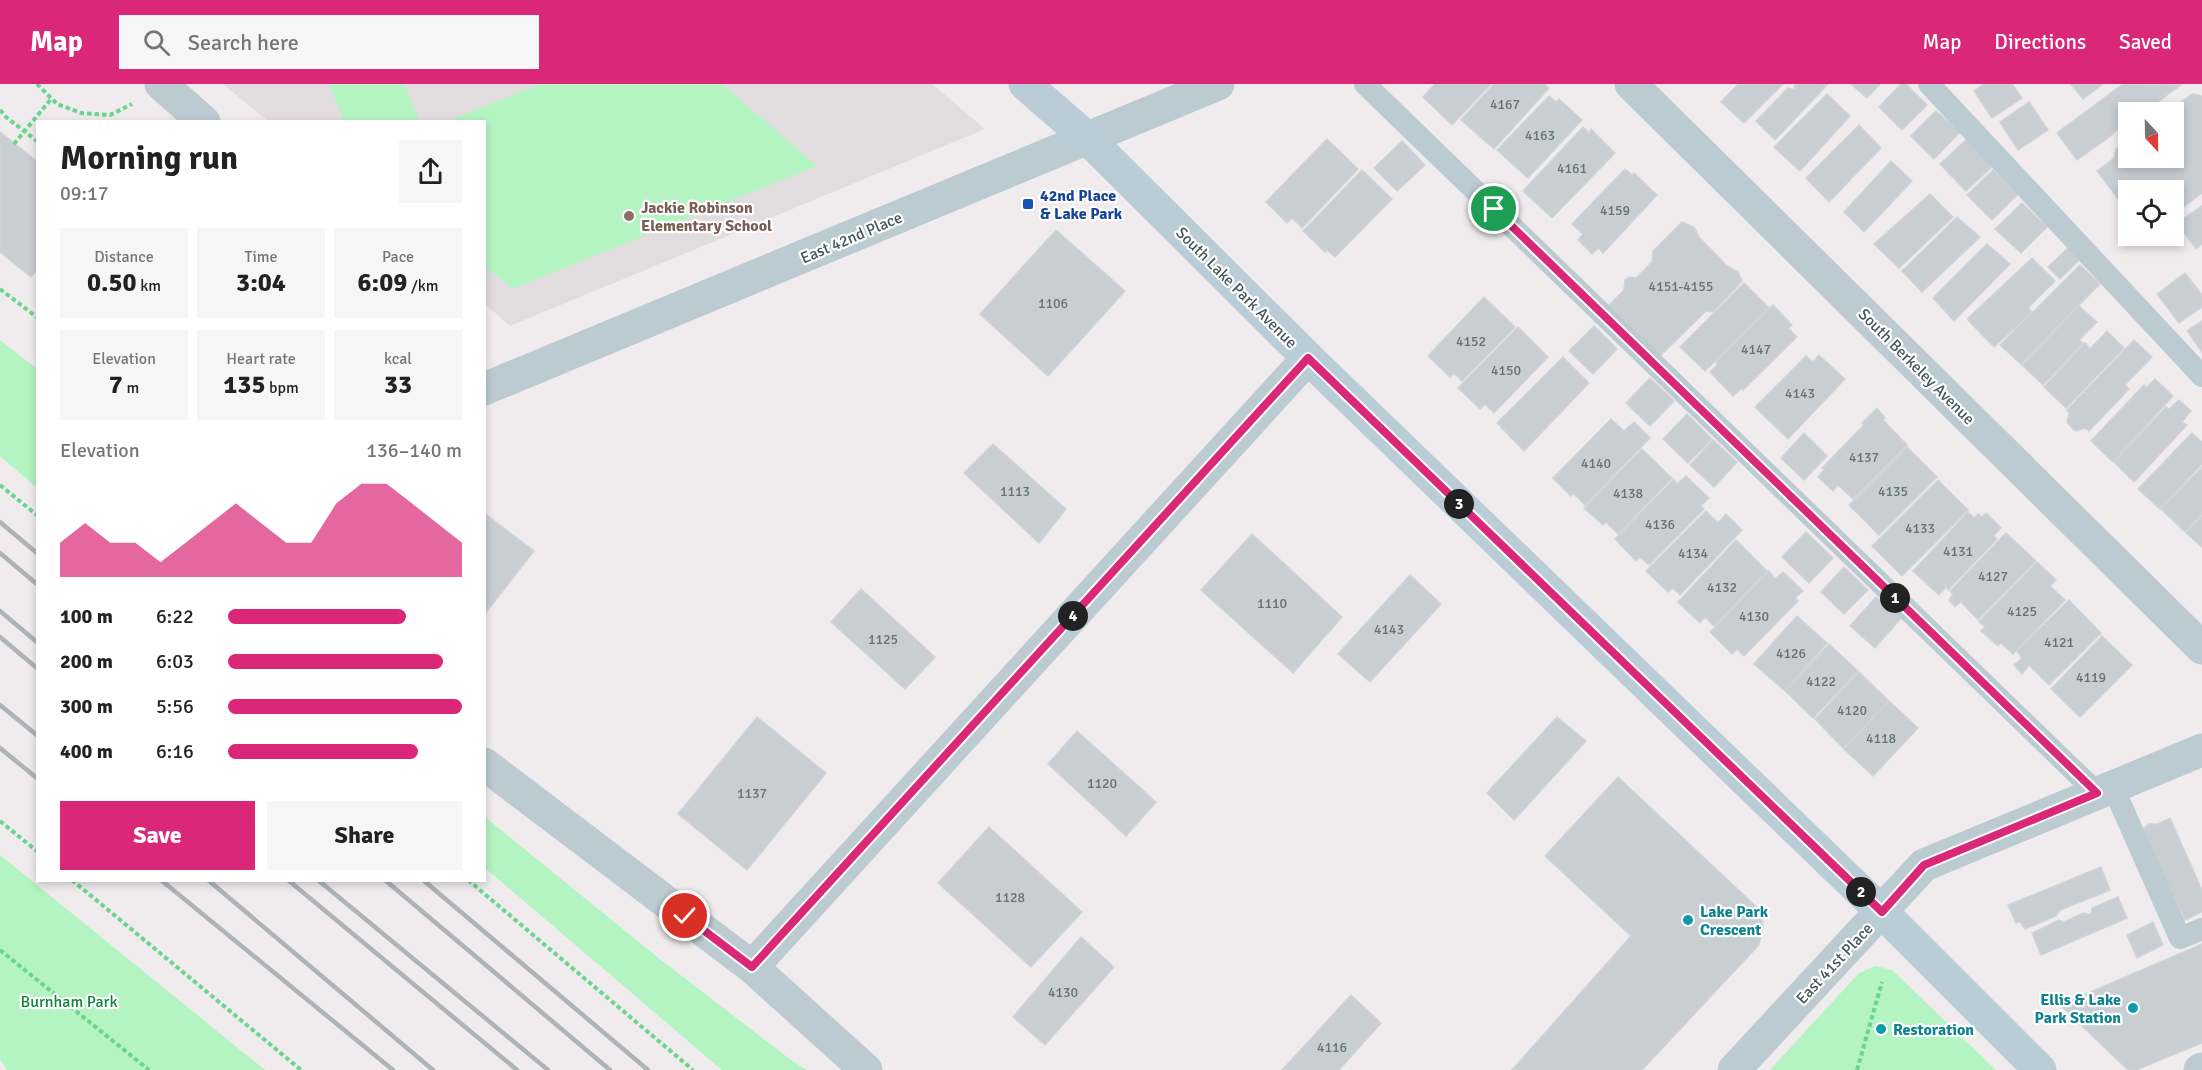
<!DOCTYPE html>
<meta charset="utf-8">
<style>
body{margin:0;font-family:Signika,sans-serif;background:#f6f6f6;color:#222;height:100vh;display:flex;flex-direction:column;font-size:22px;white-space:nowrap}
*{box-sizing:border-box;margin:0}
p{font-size:20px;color:#767676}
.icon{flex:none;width:33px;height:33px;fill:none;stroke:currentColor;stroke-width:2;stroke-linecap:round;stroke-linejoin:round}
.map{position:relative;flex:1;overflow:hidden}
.side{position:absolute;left:36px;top:36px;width:450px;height:762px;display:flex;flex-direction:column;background:#fff;border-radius:0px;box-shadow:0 3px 9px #0003}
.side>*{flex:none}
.needle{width:39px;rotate:158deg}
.buttons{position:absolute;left:2118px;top:18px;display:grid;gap:12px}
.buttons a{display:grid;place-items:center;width:66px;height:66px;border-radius:0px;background:#fff;box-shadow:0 3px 9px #0003;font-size:30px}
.pin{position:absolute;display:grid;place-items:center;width:51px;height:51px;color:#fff;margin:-26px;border:3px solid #fff;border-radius:50%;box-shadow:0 2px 6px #0007}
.km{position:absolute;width:30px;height:30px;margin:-15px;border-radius:50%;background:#222;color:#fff;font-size:16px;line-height:30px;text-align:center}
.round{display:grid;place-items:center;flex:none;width:63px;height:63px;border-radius:0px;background:#f6f6f6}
.headline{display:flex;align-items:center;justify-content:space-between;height:102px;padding:0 24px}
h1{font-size:33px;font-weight:800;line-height:45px}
.metrics{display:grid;grid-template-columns:repeat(3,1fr);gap:9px;height:102px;padding:6px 24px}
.metrics div{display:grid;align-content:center;border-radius:0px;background:#f6f6f6;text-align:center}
.metrics b{font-size:26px;font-weight:800}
.metrics small{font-size:16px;font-weight:400}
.metrics p{font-size:16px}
.chart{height:168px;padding:12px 24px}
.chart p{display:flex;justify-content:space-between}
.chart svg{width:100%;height:108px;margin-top:6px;fill:#db2777;opacity:.7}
.action{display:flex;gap:12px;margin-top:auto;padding:12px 24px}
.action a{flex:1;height:69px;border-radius:0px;background:#db2777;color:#fff;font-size:24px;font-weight:800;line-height:69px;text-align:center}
.action a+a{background:#f6f6f6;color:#222}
ul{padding:0 24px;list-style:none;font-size:20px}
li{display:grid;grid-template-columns:96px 72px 1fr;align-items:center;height:45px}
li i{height:15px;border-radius:8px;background:#db2777}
header{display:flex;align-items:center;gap:36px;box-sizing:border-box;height:84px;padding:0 30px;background:#db2777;color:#fff}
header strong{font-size:28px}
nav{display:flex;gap:33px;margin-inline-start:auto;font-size:21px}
.search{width:420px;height:54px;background:#f6f6f6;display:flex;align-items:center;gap:15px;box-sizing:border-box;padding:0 21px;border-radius:0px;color:#767676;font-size:22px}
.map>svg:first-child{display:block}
</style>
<header>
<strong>Map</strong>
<div class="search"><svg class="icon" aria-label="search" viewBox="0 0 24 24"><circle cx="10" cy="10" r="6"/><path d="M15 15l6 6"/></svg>Search here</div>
<nav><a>Map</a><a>Directions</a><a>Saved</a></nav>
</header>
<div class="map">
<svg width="2202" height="986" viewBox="0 0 2202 986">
<rect width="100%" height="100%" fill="#f0eced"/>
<path fill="#e1dddf" d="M 223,0 L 932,0 L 985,45 L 510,242 L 485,220 L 484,38 L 268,37 Z"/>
<g fill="#b4f3c2">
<path d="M 329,0 L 404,0 L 420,37 L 344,37 Z"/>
<path d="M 540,0 L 722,0 L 817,82 L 512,205 L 485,182 L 484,38 L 447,37 Z"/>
<path d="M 0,256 L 37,285 L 37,404 L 0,372 Z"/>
<path d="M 485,733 L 661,876 L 791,976 L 807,986 L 722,986 L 485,784 Z"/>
<path d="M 0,771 L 265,986 L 7,986 L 0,976 Z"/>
<path d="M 1876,882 L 1892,886 L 1996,986 L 1770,986 L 1859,889 Z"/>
</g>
<g fill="#c8ced2" stroke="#d0d4d9" stroke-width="1.5">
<path d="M 1435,0 L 1491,0 L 1452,41 L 1423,13 Z"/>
<path d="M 1494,0 L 1544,0 L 1549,4 L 1494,65 L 1461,36 Z"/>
<path d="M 1738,0 L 1783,0 L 1744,39 L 1721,18 Z"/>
<path d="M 1796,0 L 1828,0 L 1775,56 L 1756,37 L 1788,4 L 1796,6 L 1794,2 Z"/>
<path d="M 1851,0 L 1880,0 L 1867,14 Z"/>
<path d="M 1901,0 L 1906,0 L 1927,21 L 1902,46 L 1879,23 Z"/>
<path d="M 1984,0 L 2012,0 L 2022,14 L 1992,34 L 1974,7 Z"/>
<path d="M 2071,0 L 2103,0 L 2083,15 Z"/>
<path d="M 2123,0 L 2181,1 L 2144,28 L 2128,28 L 2128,36 L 2108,54 L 2077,76 L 2057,49 Z"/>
<path d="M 1827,10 L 1850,32 L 1800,87 L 1774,63 Z"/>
<path d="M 2192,10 L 2202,12 L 2202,109 L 2174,130 L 2174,106 L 2128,106 L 2128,128 L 2097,87 L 2114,74 L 2116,65 L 2128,56 L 2128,74 L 2174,74 L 2174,28 L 2167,28 Z"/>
<path d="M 1549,12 L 1556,18 L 1559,15 L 1582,36 L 1528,94 L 1497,66 Z"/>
<path d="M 2029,18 L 2048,46 L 2018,66 L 2000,38 Z"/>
<path d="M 1936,27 L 1960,48 L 1934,75 L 1911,52 Z"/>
<path d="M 1859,41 L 1881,64 L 1829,118 L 1806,94 Z"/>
<path d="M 1583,43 L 1589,49 L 1591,45 L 1615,69 L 1552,134 L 1523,107 Z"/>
<path d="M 0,48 L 38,78 L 38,185 L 31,193 L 0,168 Z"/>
<path d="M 1327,55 L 1358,85 L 1302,144 L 1292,134 L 1287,139 L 1266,118 Z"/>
<path d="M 1967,55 L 1994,81 L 1966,107 L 1940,80 Z"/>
<path d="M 1402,57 L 1425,81 L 1397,107 L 1374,84 Z"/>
<path d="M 1891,77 L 1912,97 L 1864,148 L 1844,128 Z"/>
<path d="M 1625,85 L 1632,91 L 1634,89 L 1657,111 L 1603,169 L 1599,164 L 1592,170 L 1578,156 L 1583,150 L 1572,140 Z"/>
<path d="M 1362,86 L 1392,115 L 1335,173 L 1327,166 L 1325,168 L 1303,147 Z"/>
<path d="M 1993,86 L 2018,110 L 1992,136 L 1967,111 Z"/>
<path d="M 1930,110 L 1953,133 L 1899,184 L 1874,160 Z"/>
<path d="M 2022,119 L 2047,143 L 2021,169 L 1995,145 Z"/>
<path d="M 2202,122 L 2202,160 L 2196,165 L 2177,139 Z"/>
<path d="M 1957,133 L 1980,153 L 1922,208 L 1902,187 Z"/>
<path d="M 1682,138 L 1694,143 L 1699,153 L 1726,181 L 1738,188 L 1742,197 L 1713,228 L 1706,227 L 1660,272 L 1609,221 L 1624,206 L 1625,196 L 1629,193 L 1636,194 L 1652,178 L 1653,167 Z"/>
<path d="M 1056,146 L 1125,207 L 1048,292 L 980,230 Z"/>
<path d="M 1987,160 L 2010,180 L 1954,237 L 1933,214 Z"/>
<path d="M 2068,164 L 2079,176 L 2060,195 L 2048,183 Z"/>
<path d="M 2032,174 L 2055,197 L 2028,224 L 2032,228 L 1994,263 L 1967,235 Z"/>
<path d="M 2080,181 L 2100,200 L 2021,280 L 2000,261 Z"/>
<path d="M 2185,189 L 2202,211 L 2202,223 L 2179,239 L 2157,210 Z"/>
<path d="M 1744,199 L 1769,224 L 1705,287 L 1680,263 Z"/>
<path d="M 1484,213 L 1515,243 L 1462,297 L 1454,289 L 1450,293 L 1428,272 Z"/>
<path d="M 1773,221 L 1792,241 L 1788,244 L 1797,253 L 1743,306 L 1742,304 L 1733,312 L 1710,288 L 1718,280 L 1716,277 Z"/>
<path d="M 2079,222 L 2097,238 L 2079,256 L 2083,259 L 2043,301 L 2022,281 Z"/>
<path d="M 2202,237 L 2202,268 L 2187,247 Z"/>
<path d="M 1594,242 L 1617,265 L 1593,290 L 1569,267 Z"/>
<path d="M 1518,243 L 1548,273 L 1494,329 L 1485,320 L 1480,325 L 1458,304 Z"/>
<path d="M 2107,247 L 2124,264 L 2066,324 L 2044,303 L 2085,259 L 2090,265 Z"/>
<path d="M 2134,256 L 2152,273 L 2125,301 L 2129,305 L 2089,347 L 2085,344 L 2076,347 L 2073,345 L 2067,338 L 2069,329 L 2067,326 Z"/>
<path d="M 1819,271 L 1845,295 L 1788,355 L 1755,323 L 1806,272 L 1813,278 Z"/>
<path d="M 1563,273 L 1589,299 L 1524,367 L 1497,339 Z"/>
<path d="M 1650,294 L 1674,317 L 1650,342 L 1626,319 Z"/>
<path d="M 2155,295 L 2173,312 L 2113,378 L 2091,357 L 2144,301 L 2146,304 Z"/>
<path d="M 2179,316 L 2191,327 L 2182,338 L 2187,341 L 2134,398 L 2114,378 L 2166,323 L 2169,325 Z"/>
<path d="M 1877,324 L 1885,334 L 1883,336 L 1907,361 L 1853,415 L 1838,401 L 1833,407 L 1818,393 L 1824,386 L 1822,384 L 1864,341 L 1862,339 Z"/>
<path d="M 1687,330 L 1712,355 L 1688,379 L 1663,355 Z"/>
<path d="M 1611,335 L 1624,347 L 1634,338 L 1650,354 L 1585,421 L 1573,409 L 1571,412 L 1553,394 Z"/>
<path d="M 1804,349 L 1827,372 L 1804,396 L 1781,374 Z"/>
<path d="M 2192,349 L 2202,358 L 2202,380 L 2160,425 L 2138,405 Z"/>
<path d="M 1713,356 L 1737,378 L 1714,403 L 1690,381 Z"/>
<path d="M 993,360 L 1066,425 L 1039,459 L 964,389 Z"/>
<path d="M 1907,363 L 1937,393 L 1879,451 L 1849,421 Z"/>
<path d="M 1642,365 L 1672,394 L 1618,450 L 1606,438 L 1603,441 L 1584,424 Z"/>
<path d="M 2202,383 L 2202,430 L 2185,448 L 2161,425 Z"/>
<path d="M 1686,392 L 1709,414 L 1701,422 L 1704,425 L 1649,481 L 1640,473 L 1636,477 L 1615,455 L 1674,395 L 1677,400 Z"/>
<path d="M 1938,396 L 1968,426 L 1902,492 L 1872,462 Z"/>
<path d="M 1706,427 L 1718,439 L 1726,430 L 1742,446 L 1680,511 L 1673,504 L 1668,508 L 1646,487 Z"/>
<path d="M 1968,428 L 1974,434 L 1978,430 L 1982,433 L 1986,429 L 2001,444 L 1993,452 L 1997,455 L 1948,506 L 1946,503 L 1939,511 L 1913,487 Z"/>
<path d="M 484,429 L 534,467 L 484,531 Z"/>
<path d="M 2202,432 L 2202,463 L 2186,449 Z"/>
<path d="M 1806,448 L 1833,474 L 1809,499 L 1782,473 Z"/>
<path d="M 2006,449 L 2036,477 L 1978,536 L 1961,518 L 1955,523 L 1949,516 L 1953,510 L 1950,507 Z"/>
<path d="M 1252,450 L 1342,533 L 1293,589 L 1201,506 Z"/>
<path d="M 1736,456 L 1767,487 L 1714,542 L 1705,533 L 1700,539 L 1678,518 Z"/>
<path d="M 2037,478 L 2056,496 L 2050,502 L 2065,516 L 2013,570 L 2001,559 L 1998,562 L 1981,547 L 1985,543 L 1979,538 Z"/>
<path d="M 1844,483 L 1868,506 L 1844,530 L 1821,508 Z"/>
<path d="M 1769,487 L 1775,495 L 1783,488 L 1803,507 L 1795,514 L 1798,517 L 1744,572 L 1737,565 L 1732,570 L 1710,548 Z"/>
<path d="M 1410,491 L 1441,520 L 1370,598 L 1338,570 Z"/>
<path d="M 861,505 L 935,573 L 905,605 L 831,538 Z"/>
<path d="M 1876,513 L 1901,534 L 1875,564 L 1850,542 Z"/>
<path d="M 2069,516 L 2101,549 L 2049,601 L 2029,581 L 2022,590 L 2014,581 L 2022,574 L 2017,567 Z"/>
<path d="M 1797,532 L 1827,559 L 1785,607 L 1754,580 Z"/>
<path d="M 2102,552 L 2132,581 L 2080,633 L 2051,605 Z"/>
<path d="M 1829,560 L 1858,587 L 1813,634 L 1785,607 Z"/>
<path d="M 1859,588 L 1889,617 L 1843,664 L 1815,635 Z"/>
<path d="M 1889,617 L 1918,644 L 1873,692 L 1844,665 Z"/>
<path d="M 757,633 L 826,689 L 747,786 L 678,730 Z"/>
<path d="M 1557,633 L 1586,657 L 1514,736 L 1487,709 Z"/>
<path d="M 1077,647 L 1156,718 L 1126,752 L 1048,680 Z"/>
<path d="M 1618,693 L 1762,828 L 1763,843 L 1759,861 L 1642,986 L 1512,986 L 1631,852 L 1545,772 Z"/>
<path d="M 2170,734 L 2202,806 L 2202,828 L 2185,836 L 2179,823 L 2176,823 L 2142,747 L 2148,740 L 2158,740 Z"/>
<path d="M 989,743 L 1082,828 L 1031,883 L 938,799 Z"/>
<path d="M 2101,783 L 2110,806 L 2060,826 L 2056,832 L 2025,845 L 2020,837 L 2016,839 L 2008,821 Z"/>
<path d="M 2118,813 L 2127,834 L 2041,871 L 2032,849 L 2059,836 L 2064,838 L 2083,829 L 2091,831 L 2092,824 Z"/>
<path d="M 2153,838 L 2163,861 L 2137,874 L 2127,851 Z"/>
<path d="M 1081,853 L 1114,883 L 1045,961 L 1013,933 Z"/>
<path d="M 2202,860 L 2202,959 L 2136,986 L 2128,986 L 2060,921 Z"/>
<path d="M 1351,911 L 1381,939 L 1339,986 L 1282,986 Z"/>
</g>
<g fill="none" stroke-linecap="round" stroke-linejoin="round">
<g stroke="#69d58d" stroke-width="4" stroke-dasharray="4.5 3" stroke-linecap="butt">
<path d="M 37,0 L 57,20 L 81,29 L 110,31 L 132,20"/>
<path d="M 0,26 L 6,33 L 38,58"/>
<path d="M 14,60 L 51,15"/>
<path d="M 0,205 L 38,234"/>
<path d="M 0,401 L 38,432"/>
<path d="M 0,737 L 38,768"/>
<path d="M 72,796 L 301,986"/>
<path d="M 468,796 L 693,986"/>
<path d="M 0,866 L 149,986"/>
<path d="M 1857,986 L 1882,898"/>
</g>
<g stroke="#bbcbd1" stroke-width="22">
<path d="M 1365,0 L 2097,709"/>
<path d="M 1929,0 L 2202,292"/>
<path d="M 2113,703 L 2180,854 L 2202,845"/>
</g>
<g stroke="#bbcbd1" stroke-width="33">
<path d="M 161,0 L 204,38"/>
<path d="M 1631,0 L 2202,564"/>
<path d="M 484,305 L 1218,0"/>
<path d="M 484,680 L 752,883 L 866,986"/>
<path d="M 752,883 L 1308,274"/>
<path d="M 1734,986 L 1924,781 L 2202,666"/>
<path d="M 2200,986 L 2202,985"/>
</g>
<path stroke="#bacdd6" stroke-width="33" d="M 1025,0 L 1087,54 L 1308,274 L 1882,828 L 2040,986"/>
<g stroke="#aeb3b8" stroke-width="4.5">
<path d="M 0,438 L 38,470"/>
<path d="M 0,469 L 38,501"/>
<path d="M 0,527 L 38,559"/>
<path d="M 0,553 L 38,585"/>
<path d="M 0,621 L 38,652"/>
<path d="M 0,664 L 38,695"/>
<path d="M 161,796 L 393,986"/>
<path d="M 208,796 L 433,986"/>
<path d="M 288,796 L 517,986"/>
<path d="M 318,796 L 548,986"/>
<path d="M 385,796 L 610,986"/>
<path d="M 423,796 L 648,986"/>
</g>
</g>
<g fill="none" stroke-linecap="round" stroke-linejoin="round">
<defs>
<path id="route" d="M 685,832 L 752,883 L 1308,274 L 1882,828 L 1924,781 L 2097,709 L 1494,125"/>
</defs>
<use href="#route" stroke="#fff" stroke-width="12"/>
<use href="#route" stroke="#db2777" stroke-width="8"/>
</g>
<rect fill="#1a4fb4" stroke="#fff" stroke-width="2" x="1022" y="114" width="12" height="12" rx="3"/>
<circle fill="#8d6e63" stroke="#fff" stroke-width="2" cx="629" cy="132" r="6"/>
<g fill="#0f9aa8" stroke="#fff" stroke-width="2">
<circle cx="1688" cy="836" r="6"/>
<circle cx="2133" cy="924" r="6"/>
<circle cx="1881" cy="945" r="6"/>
</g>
<g text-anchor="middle" stroke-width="4.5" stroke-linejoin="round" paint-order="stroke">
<g font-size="14" fill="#64727a">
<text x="1505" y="25">4167</text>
<text x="1540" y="56">4163</text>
<text x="1572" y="89">4161</text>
<text x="1615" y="131">4159</text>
<text x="1681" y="207">4151-4155</text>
<text x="1053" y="224">1106</text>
<text x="1471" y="262">4152</text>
<text x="1756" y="270">4147</text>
<text x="1506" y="291">4150</text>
<text x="1800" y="314">4143</text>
<text x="1864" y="378">4137</text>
<text x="1596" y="384">4140</text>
<text x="1015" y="412">1113</text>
<text x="1893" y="412">4135</text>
<text x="1628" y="414">4138</text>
<text x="1660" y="445">4136</text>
<text x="1920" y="449">4133</text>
<text x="1958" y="472">4131</text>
<text x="1693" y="474">4134</text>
<text x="1993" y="497">4127</text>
<text x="1722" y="508">4132</text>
<text x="1272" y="524">1110</text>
<text x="2022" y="532">4125</text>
<text x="1754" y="537">4130</text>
<text x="1389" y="550">4143</text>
<text x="883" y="560">1125</text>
<text x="2059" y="563">4121</text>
<text x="1791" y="574">4126</text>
<text x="2091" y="598">4119</text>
<text x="1821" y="602">4122</text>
<text x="1852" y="631">4120</text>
<text x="1881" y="659">4118</text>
<text x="1102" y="704">1120</text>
<text x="752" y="714">1137</text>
<text x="1010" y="818">1128</text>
<text x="1063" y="913">4130</text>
<text x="1332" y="968">4116</text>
</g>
<g font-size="16" font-weight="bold" fill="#164399" stroke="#fff" text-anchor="start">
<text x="1040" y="117">42nd Place<tspan x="1040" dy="18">&amp; Lake Park</tspan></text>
</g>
<g font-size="16" font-weight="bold" fill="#785e54" stroke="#fff" text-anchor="start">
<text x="641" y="129">Jackie Robinson<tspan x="641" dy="18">Elementary School</tspan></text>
</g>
<g font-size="16" fill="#43545c" stroke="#fff">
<text transform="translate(851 153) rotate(-23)" y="6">East 42nd Place</text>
<text transform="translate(1237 203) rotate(45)" y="6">South Lake Park Avenue</text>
<text transform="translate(1917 282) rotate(45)" y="6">South Berkeley Avenue</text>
<text transform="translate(1834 879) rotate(-47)" y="6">East 41st Place</text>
</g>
<g font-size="16" font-weight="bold" fill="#0d838f" stroke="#fff" text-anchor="start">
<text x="1700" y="833">Lake Park<tspan x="1700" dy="18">Crescent</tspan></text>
<text x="2121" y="921" text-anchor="end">Ellis &amp; Lake<tspan x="2121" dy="18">Park Station</tspan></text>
<text x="1893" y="951">Restoration</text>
</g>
<g font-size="16" fill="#0c8533" stroke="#fff">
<text x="69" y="923">Burnham Park</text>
</g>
</g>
</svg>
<div class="buttons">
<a><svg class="needle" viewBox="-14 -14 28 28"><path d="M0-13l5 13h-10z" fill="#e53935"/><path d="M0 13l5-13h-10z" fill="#767676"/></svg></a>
<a><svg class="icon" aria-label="locate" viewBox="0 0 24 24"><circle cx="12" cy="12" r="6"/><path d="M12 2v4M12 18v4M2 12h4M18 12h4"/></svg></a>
</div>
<div class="pin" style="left:1494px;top:125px;background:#1e9e55"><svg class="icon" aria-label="arrive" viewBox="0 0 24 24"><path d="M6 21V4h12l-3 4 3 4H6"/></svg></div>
<div class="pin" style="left:685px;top:832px;background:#d93025"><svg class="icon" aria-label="check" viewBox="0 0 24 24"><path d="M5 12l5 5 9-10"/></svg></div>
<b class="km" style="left:1895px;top:514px">1</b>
<b class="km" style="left:1861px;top:808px">2</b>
<b class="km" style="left:1459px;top:420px">3</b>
<b class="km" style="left:1073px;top:532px">4</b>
<section class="side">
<div class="headline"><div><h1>Morning run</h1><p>09:17</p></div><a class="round"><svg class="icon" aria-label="share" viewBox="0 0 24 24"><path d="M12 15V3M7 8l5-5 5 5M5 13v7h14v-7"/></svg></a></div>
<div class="metrics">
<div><p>Distance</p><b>0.50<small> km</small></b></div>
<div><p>Time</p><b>3:04</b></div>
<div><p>Pace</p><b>6:09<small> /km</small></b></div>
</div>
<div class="metrics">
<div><p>Elevation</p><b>7<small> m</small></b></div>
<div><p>Heart rate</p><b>135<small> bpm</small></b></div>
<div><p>kcal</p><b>33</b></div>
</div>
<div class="chart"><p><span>Elevation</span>136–140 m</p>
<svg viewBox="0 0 160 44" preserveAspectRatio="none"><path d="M0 44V30L10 22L20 30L30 30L40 38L50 30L60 22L70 14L80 22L90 30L100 30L110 14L120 6L130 6L140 14L150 22L160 30V44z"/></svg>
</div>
<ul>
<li><b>100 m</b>6:22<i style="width:76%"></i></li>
<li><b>200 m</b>6:03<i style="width:92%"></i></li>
<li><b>300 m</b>5:56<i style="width:100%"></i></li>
<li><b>400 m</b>6:16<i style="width:81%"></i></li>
</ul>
<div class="action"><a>Save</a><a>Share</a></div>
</section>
</div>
